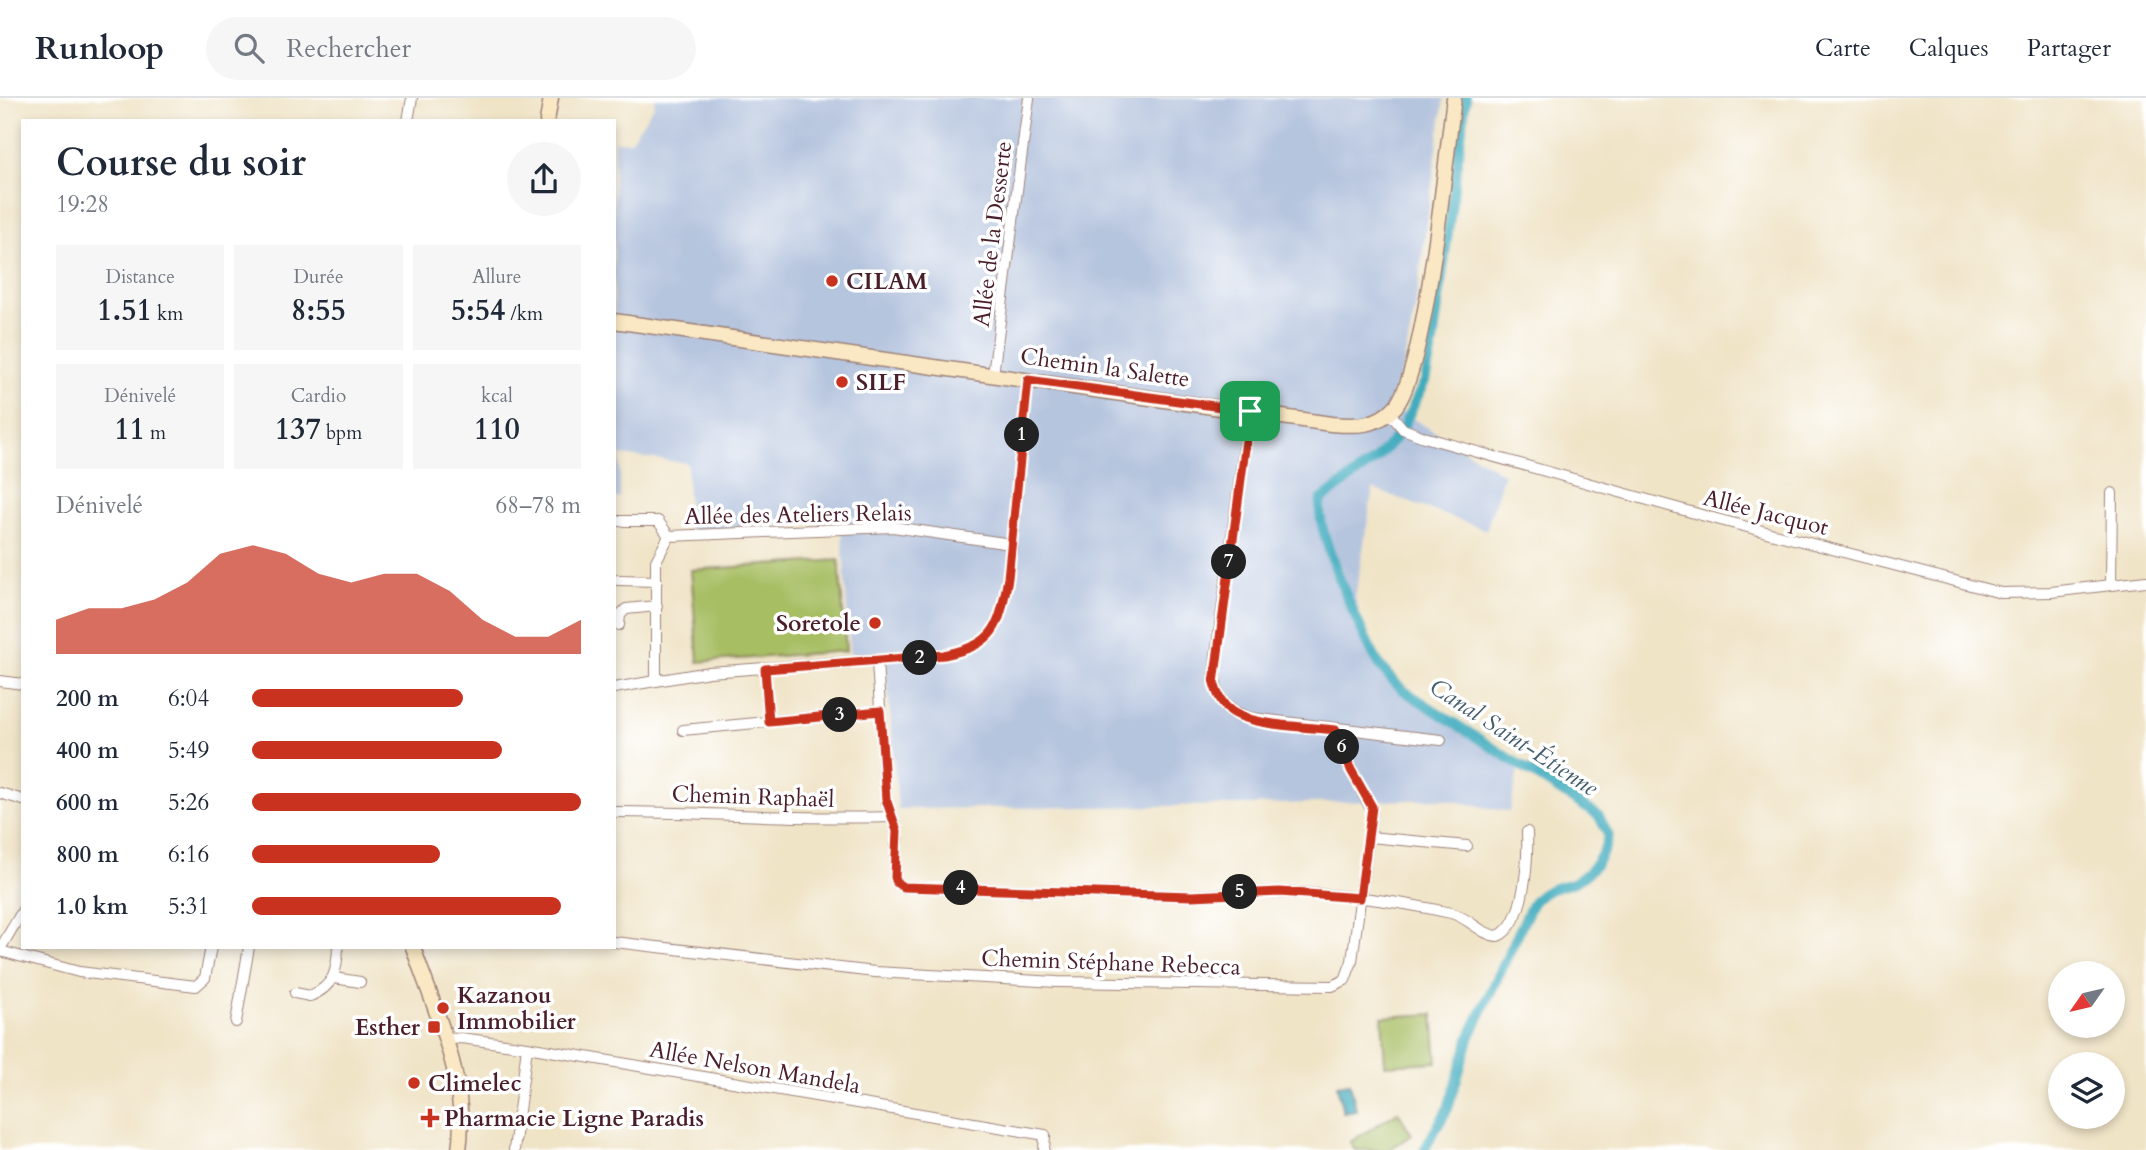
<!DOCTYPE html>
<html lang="fr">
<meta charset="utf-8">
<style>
body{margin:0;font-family:Cardo,serif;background:#f6f6f7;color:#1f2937;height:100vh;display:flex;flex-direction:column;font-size:26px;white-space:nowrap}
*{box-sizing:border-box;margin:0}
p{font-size:23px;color:#747a83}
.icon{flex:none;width:38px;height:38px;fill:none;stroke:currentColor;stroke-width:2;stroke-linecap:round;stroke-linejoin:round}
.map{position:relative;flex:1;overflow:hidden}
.side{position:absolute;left:21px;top:21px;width:595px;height:830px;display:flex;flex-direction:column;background:#fff;border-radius:0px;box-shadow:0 4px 10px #0003}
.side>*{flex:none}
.needle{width:46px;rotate:236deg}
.tools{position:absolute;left:2048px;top:863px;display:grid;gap:14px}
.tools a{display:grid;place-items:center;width:77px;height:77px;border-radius:50%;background:#fff;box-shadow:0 4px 10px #0003;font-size:35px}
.pin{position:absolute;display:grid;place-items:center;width:60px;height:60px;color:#fff;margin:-30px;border-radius:14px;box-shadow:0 4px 10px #0006}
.km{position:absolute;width:35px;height:35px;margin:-18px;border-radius:50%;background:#222;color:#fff;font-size:19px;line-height:35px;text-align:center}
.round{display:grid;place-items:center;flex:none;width:74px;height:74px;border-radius:37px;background:#f6f6f7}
.overview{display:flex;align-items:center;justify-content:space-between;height:119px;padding:0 35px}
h1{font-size:38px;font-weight:700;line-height:52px}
.metrics{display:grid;grid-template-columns:repeat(3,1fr);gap:10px;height:119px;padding:7px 35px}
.metrics div{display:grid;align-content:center;border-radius:0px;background:#f6f6f7;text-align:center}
.metrics b{font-size:30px;font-weight:700}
.metrics small{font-size:19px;font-weight:400}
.metrics p{font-size:19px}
.chart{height:196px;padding:14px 35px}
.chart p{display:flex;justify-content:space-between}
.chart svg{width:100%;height:126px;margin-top:7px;fill:#c8321e;opacity:.7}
ul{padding:0 35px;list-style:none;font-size:23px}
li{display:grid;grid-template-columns:112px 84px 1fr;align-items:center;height:52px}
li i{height:18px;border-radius:9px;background:#c8321e}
header{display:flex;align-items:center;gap:42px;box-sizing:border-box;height:98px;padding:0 35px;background:#fff;border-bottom:2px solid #e0e1e3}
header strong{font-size:33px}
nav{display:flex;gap:38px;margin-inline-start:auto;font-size:24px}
.search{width:490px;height:63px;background:#f6f6f7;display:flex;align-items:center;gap:18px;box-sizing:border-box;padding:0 24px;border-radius:38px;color:#747a83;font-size:26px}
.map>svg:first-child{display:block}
</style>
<header>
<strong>Runloop</strong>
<div class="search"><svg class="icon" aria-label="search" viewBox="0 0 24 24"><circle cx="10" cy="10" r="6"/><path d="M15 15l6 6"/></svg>Rechercher</div>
<nav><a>Carte</a><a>Calques</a><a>Partager</a></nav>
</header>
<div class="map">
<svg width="2146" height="1052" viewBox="0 0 2146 1052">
<rect width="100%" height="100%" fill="#fff"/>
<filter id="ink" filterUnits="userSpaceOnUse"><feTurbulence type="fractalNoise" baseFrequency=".0143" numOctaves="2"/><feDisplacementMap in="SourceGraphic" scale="14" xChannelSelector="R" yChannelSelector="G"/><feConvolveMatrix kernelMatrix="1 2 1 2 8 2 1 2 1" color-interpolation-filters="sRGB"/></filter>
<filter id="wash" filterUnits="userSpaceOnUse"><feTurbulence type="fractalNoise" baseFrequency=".00686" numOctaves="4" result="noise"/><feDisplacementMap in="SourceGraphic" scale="28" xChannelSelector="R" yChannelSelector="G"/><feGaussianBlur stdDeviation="1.57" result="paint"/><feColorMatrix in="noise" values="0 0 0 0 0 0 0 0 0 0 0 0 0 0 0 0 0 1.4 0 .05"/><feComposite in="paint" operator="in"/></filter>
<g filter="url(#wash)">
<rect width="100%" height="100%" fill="#f0e4c7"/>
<path fill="#b6c5de" d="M 655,0 L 1444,0 L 1415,210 L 1402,274 L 1389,303 L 1402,314 L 1504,376 L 1486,432 L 1373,391 L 1355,500 L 1376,570 L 1384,581 L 1404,598 L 1519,667 L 1510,714 L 1443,701 L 1251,707 L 898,711 L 885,554 L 850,556 L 841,422 L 689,433 L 687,365 L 620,357 L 620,400 L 614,400 L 614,43 L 630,43 L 654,8 Z"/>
<g fill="#a7be63" stroke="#786e47" stroke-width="2">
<path d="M 839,462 L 846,553 L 698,564 L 691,472 Z"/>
<path d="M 1433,916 L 1437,964 L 1385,967 L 1382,919 Z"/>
<path d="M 1398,1014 L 1412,1037 L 1388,1052 L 1355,1052 L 1350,1044 Z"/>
</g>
<path fill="#40acbe" stroke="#456674" stroke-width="2" d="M 1350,985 L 1356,1012 L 1343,1014 L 1337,987 Z"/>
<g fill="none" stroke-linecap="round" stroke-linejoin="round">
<g stroke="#40acbe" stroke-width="10">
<path d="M 1404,327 L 1425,283 L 1433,245 L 1466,0"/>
<path d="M 1397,338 L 1375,362 L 1321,402 C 1312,427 1362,537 1378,564 C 1384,575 1394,584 1403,592 L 1599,718 L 1608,737 C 1606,756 1589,780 1569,786 C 1553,791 1543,791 1532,806 L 1470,938 L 1448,1010 L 1424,1052"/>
</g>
</g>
</g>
<g filter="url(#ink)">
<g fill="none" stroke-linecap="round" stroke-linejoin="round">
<defs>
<g id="street">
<path d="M 408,23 L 412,0"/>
<path d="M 993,277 L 1029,0"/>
<path d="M 1249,313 L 1216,557 C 1214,591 1214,609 1251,620 L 1441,642"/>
<path d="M 1389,314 L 1403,331 L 1424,339 L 1705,418 L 2001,495 L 2051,494 L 2146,483"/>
<path d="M 614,423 L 658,423 L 669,438"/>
<path d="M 669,438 L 893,429 L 1011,446"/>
<path d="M 618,482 L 657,483"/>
<path d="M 2111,487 L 2112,395"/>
<path d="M 619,527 L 620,517 L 626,511 L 657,508"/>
<path d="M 877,564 L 886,701 L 897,733 L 895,779 L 897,785 L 903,789 L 1192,798 C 1278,790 1366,796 1451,815 C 1468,819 1481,837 1498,838 C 1526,826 1528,760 1527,734"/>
<path d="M 765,571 L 769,624"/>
<path d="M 0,583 L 23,586"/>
<path d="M 656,583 L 656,463 L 669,438"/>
<path d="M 614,590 L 709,574 L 944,557 C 996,546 999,530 1008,480 L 1028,282"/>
<path d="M 683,632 L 880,613"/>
<path d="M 0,695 L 23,702"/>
<path d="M 614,714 C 707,714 798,722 891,719"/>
<path d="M 1369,739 L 1467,748"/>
<path d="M 614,844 L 875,874 L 1057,884 L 1332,888 L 1345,882 L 1352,863 L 1372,713 L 1351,672 L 1336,632"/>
<path d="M 0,851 L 23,812"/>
<path d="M 0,853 L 79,874 L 196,888 L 205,880 L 211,849"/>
<path d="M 334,880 L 360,884"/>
<path d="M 295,895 L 310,898 C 335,888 337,872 338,849"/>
<path d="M 236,924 L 249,849"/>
<path d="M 444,942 L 461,940 L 527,949 L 1045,1037 L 1044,1052"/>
<path d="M 514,1052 L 527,949"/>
</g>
<g id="secondary">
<path d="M 547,23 L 551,0"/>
<path d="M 614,223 L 1331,326 C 1356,328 1377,329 1395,309 C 1426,274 1446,57 1454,0"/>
<path d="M 413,849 C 435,914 469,982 459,1052"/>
</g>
</defs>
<use href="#street" stroke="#9d8279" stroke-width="12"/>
<use href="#secondary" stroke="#9d8279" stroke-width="17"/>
<use href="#street" stroke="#fff" stroke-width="10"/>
<use href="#secondary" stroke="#fae7c3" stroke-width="14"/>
</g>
</g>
<g fill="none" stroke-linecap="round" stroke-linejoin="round" filter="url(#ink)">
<defs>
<path id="route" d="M 1028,282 L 1250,313 L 1214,585 C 1217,596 1221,606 1231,613 C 1252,628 1309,629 1336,632 L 1351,672 L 1372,709 L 1360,800 L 1280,794 L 1192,798 L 903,789 L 897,785 L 895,779 L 897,733 L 886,701 L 880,613 L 769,624 L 765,571 L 944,557 C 996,546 999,530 1008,480 Z"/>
</defs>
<use href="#route" stroke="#fff" stroke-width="14"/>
<use href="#route" stroke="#c8321e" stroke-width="9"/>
</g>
<g fill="#c8321e" stroke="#fff" stroke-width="2.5">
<circle cx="832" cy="183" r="7"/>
<circle cx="842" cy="284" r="7"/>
<circle cx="875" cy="525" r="7"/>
<circle cx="443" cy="910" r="7"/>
<rect x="427" y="922" width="14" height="14" rx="3.5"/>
<circle cx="414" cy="985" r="7"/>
<path d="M426.5 1009.5h7v7h7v7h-7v7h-7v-7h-7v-7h7z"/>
</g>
<g text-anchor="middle" stroke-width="7" stroke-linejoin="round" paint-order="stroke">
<g font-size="23" fill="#4a1f2b" stroke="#fff">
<text transform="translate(992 136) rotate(-83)" y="8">Allée de la Desserte</text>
<text transform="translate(1105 269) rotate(8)" y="8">Chemin la Salette</text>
<text transform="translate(1766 414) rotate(14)" y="8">Allée Jacquot</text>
<text transform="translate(798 416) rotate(-1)" y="8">Allée des Ateliers Relais</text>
<text transform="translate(753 698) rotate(2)" y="8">Chemin Raphaël</text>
<text transform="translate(1111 864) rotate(2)" y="8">Chemin Stéphane Rebecca</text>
<text transform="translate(755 969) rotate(10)" y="8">Allée Nelson Mandela</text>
</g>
<g font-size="23" font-weight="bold" fill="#4a1f2b" stroke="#fff" text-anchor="start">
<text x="846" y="191">CILAM</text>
<text x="856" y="292">SILF</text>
<text x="861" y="533" text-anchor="end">Soretole</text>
<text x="457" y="905">Kazanou<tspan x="457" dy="26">Immobilier</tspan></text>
<text x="420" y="937" text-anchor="end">Esther</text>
<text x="428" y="993">Climelec</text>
<text x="444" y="1028">Pharmacie Ligne Paradis</text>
</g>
<g font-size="24" font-style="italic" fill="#465e6d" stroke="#fff">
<text transform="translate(1514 639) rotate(33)" y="8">Canal Saint-Étienne</text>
</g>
</g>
</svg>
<div class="tools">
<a><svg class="needle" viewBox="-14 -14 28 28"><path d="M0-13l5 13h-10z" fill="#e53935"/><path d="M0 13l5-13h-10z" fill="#747a83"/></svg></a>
<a><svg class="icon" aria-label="layers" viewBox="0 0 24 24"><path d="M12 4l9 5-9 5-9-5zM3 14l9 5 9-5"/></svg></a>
</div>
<div class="pin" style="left:1250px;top:313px;background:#1e9e55"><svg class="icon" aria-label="arrive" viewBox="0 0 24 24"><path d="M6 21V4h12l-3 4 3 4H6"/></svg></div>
<b class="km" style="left:1022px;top:337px">1</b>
<b class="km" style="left:920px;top:560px">2</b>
<b class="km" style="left:840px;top:617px">3</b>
<b class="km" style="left:961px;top:790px">4</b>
<b class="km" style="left:1240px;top:794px">5</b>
<b class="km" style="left:1342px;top:649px">6</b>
<b class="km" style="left:1229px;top:464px">7</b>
<section class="side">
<div class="overview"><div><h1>Course du soir</h1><p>19:28</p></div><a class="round"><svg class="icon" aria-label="share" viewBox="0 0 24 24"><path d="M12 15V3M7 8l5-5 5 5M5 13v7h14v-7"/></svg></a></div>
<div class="metrics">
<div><p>Distance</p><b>1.51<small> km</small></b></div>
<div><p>Durée</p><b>8:55</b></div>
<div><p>Allure</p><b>5:54<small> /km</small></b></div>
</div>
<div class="metrics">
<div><p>Dénivelé</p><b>11<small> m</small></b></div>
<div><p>Cardio</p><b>137<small> bpm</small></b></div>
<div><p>kcal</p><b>110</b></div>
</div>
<div class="chart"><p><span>Dénivelé</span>68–78 m</p>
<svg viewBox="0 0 160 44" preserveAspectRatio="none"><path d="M0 44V32L10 28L20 28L30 25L40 19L50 9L60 6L70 9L80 16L90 19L100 16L110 16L120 22L130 32L140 38L150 38L160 32V44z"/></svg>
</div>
<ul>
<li><b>200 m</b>6:04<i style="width:64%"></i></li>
<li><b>400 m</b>5:49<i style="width:76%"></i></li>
<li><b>600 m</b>5:26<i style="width:100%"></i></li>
<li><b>800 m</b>6:16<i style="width:57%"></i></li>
<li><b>1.0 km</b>5:31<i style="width:94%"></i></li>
</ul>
</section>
</div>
